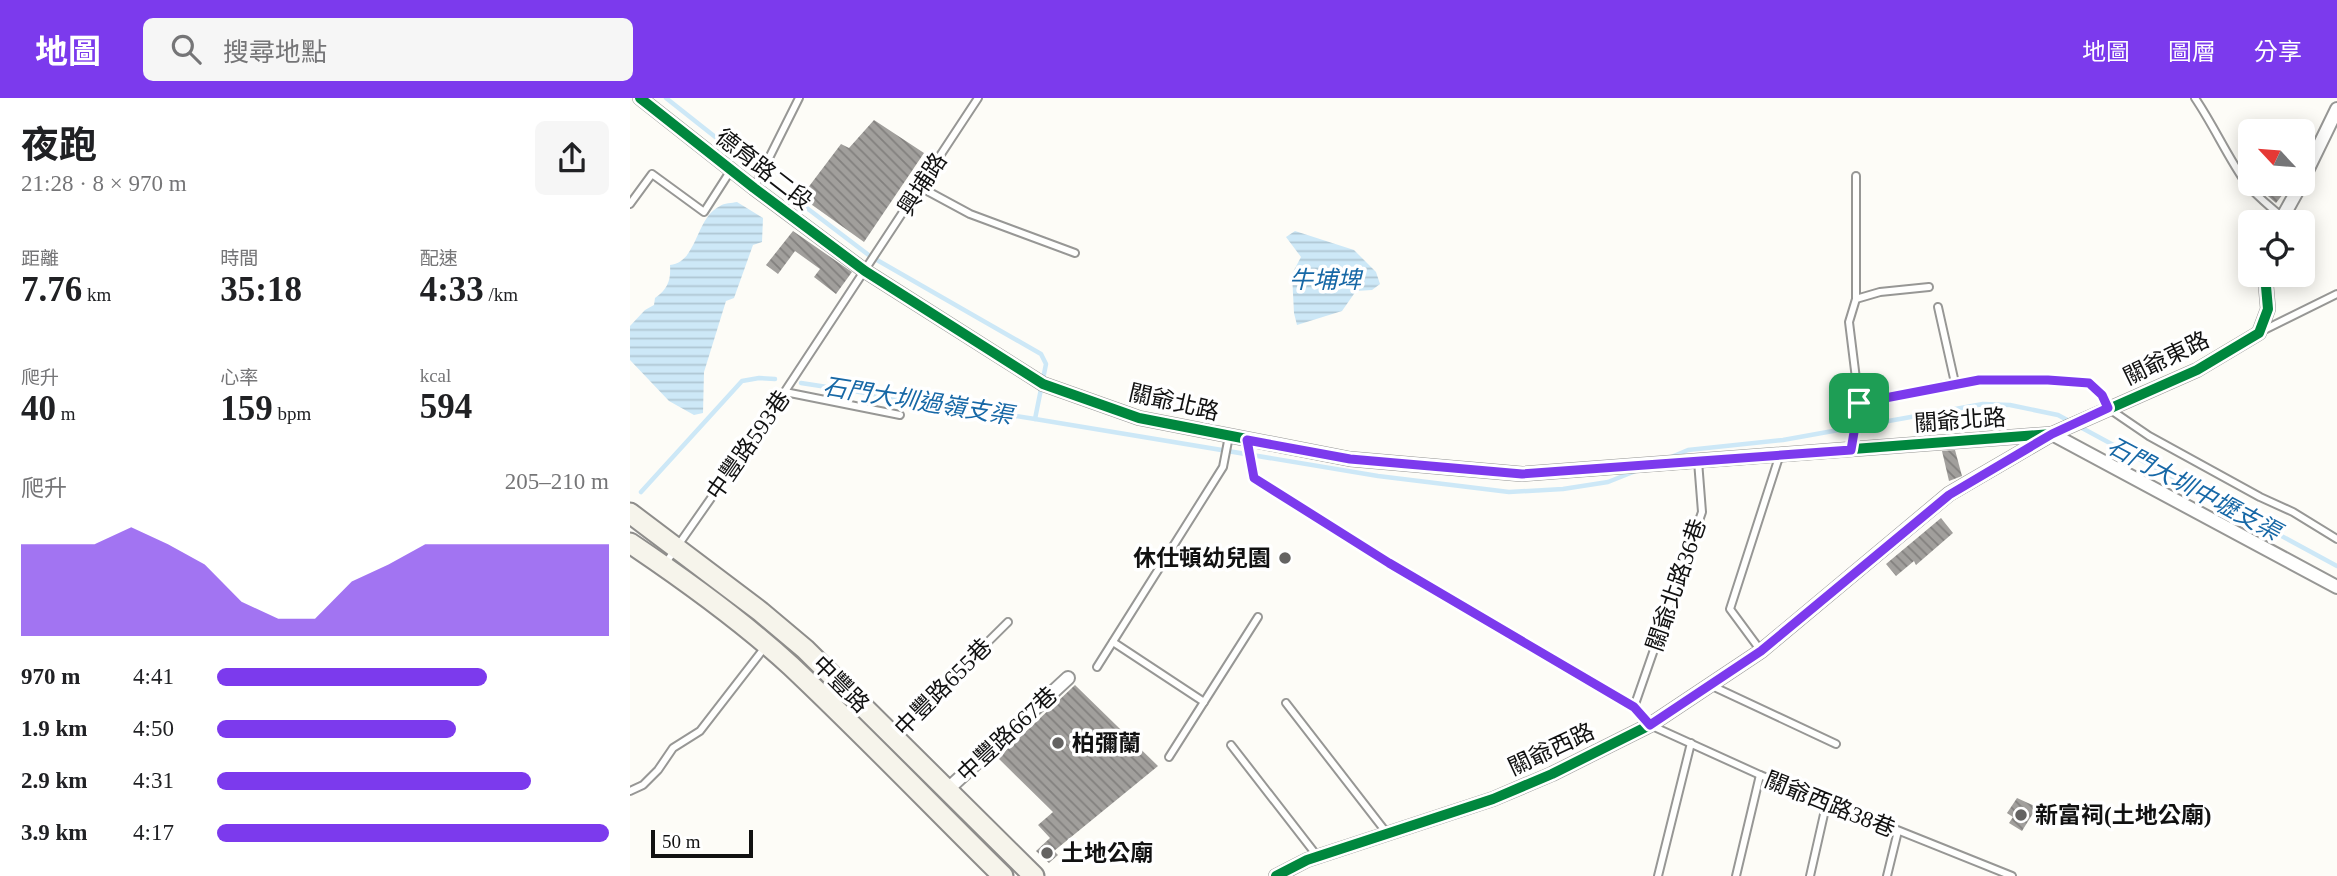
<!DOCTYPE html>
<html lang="zh-TW">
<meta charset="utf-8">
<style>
body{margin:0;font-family:"Times New Roman","Noto Sans TC",serif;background:#f6f6f6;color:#202124;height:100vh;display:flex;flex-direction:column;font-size:26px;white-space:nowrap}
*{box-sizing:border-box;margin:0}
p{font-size:23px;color:#757577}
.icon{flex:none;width:38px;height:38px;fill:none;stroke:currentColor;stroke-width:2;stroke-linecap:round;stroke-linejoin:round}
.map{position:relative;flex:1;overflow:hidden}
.drawer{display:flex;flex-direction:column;background:#fff;width:630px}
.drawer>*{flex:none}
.needle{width:46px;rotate:296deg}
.controls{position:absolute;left:1608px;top:21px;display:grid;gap:14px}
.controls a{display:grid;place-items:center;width:77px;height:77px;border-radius:10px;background:#fff;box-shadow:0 4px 18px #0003;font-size:35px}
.scale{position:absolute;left:21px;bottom:18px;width:102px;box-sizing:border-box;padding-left:7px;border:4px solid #111;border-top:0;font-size:19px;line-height:24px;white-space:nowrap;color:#111;-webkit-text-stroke:5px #fff;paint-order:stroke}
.pin{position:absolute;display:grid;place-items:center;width:60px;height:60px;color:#fff;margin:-30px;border-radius:14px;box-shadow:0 4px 10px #0006}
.round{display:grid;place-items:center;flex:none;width:74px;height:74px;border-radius:10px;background:#f6f6f6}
.overview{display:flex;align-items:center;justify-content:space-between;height:119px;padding:0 21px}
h1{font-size:38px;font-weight:700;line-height:52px}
.figures{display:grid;grid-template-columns:repeat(3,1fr);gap:10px;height:119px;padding:7px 21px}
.figures div{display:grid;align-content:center}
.figures b{font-size:35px;font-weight:700}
.figures small{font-size:19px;font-weight:400}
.figures p{font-size:19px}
.chart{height:196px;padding:14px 21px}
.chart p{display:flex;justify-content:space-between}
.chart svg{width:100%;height:126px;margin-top:7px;fill:#7c3aed;opacity:.7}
ul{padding:0 21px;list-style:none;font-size:23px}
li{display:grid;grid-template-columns:112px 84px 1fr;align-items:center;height:52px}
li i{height:18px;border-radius:9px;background:#7c3aed}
header{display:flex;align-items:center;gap:42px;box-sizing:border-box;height:98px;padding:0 35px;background:#7c3aed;color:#fff}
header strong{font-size:33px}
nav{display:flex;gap:38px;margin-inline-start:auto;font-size:24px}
.search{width:490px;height:63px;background:#f6f6f6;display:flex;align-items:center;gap:18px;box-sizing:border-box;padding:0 24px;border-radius:10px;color:#757577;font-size:26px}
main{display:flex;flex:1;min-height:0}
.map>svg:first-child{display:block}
</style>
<header>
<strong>地圖</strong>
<div class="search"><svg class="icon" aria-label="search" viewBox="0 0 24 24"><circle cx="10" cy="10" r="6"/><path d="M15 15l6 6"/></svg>搜尋地點</div>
<nav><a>地圖</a><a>圖層</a><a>分享</a></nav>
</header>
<main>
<section class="drawer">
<div class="overview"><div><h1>夜跑</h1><p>21:28 · 8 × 970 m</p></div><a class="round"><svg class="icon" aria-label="share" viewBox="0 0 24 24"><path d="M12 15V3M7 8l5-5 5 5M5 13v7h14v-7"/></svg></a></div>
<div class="figures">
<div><p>距離</p><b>7.76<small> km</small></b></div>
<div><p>時間</p><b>35:18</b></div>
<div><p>配速</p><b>4:33<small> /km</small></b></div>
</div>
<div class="figures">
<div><p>爬升</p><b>40<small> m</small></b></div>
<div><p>心率</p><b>159<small> bpm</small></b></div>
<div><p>kcal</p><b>594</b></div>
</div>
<div class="chart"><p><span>爬升</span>205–210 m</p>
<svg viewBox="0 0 160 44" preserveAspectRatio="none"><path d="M0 44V12L10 12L20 12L30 6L40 12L50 19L60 32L70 38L80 38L90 25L100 19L110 12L120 12L130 12L140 12L150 12L160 12V44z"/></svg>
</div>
<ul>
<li><b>970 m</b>4:41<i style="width:69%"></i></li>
<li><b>1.9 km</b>4:50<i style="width:61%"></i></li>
<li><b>2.9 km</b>4:31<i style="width:80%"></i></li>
<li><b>3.9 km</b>4:17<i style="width:100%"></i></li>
</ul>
</section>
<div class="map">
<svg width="1707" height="778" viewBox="0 0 1707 778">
<defs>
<pattern id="water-rules" width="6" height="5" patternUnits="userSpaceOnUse" patternTransform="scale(1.75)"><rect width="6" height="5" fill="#cde8f7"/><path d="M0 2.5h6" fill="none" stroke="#afc6d3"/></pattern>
<pattern id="building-back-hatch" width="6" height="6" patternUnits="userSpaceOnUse" patternTransform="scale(1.75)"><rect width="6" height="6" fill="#a19f9c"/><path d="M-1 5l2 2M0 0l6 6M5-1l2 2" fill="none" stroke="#82807e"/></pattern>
</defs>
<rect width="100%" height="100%" fill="#fdfcf7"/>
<g fill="url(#water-rules)">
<path d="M 107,104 L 133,120 L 132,144 L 123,147 L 104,200 L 96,203 L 74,274 L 73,315 L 64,317 L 39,303 L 0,262 L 0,228 L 15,212 L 24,207 L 25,200 C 38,191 41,182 40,167 C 68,164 65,120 90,108 C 94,105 102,105 107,104 Z"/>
<path d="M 665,133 L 724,152 L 746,174 L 750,186 L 742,192 L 726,193 L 712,213 L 667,227 L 664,215 L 662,176 L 671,159 L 656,139 Z"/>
</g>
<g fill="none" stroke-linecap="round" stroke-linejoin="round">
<g stroke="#cde8f7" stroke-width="4.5">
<path d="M 36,0 L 132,76 L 240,158 L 411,256 L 416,266 L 405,321"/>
<path d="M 171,285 L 405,321 L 748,378 L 879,394 L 933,391 L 978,384 L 1008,372"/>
<path d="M 1039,360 L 1058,352 L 1153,342 L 1353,306 L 1380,307 L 1428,317 L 1707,468"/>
<path d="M 11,394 L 112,283 L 129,280 L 145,281"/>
</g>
</g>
<g fill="url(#building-back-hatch)">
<path d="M 244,22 L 294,55 L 234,144 L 171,99 L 211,46 L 219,50 Z"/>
<path d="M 1624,86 L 1661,86 L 1646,105 Z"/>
<path d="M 163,133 L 222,174 L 206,196 L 184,179 L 190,171 L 165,153 L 148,176 L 136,167 Z"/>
<path d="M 1325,352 L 1332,378 L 1319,383 L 1312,353 Z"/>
<path d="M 1311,420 L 1323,435 L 1286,467 L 1284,463 L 1266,478 L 1256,466 Z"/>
<path d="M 445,587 L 528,668 L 424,753 L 428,757 L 419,765 L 406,753 L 420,740 L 408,727 L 423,714 L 368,660 Z"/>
<path d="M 1387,700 L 1407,709 L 1392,733 L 1379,725 L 1383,719 L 1377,715 Z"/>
</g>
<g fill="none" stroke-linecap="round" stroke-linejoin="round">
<defs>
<g id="lane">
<path d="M 1565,0 C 1584,28 1597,58 1616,85 C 1626,98 1641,109 1653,120"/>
<path d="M 290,89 L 340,116 L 445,155"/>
<path d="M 124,90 L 169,0"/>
<path d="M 0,106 L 22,76 L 74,114 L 101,72"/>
<path d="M 1226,201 L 1226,78"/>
<path d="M 1308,209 L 1325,285"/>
<path d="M 1630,234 L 1707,196"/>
<path d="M 155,294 L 270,317"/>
<path d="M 1229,305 L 1219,224 L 1226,201 L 1250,194 L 1299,189"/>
<path d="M 617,342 L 624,380 L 759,465 L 1004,609 L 1020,627 L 1130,677 L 1382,778"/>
<path d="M 1221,351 L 1229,305 L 1325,285 L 1349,282 L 1418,282 L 1459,285 L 1472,297 L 1478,310 L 1519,338 L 1630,399 L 1663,414 L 1707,441"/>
<path d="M 35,466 L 142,313 L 348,0"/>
<path d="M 483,544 L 574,604"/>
<path d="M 1131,553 L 1100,511 L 1150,356"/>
<path d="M 467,569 L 593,369 L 599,338"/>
<path d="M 1080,587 L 1206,646"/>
<path d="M 656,605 L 756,734"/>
<path d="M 1004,609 L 1072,414 L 1068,363"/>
<path d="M 265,636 L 378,524"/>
<path d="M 601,647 L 688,759"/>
<path d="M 539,659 L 628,519"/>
<path d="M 0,693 L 13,687 L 28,672 L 43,650 L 70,633 L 135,549"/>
<path d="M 1028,778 L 1061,645"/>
<path d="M 1106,778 L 1130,677"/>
<path d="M 1180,778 L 1197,703"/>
<path d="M 1257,778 L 1268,733"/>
</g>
<g id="street">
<path d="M 10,0 L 124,90 L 235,173 L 413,286 L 509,320 L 720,361 L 892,376 L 1422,336"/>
<path d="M 1673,81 L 1707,11"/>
<path d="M 1650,124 L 1671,86"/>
<path d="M 1422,336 L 1707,489"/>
<path d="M 317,692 L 438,580"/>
<path d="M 646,778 L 677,762 L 863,701 L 922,676 L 1020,627 L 1131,553 L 1319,396 L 1422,336 L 1567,272 L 1629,235 L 1638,211 L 1635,177"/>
</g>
<g id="secondary">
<path d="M 0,415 L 131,514 L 175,551 L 404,778"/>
<path d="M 0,445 C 55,482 112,523 161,568 C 233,636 302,708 373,778"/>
</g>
</defs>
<use href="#lane" stroke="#979795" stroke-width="10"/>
<use href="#street" stroke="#979795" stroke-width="16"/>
<use href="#secondary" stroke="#8e8d8b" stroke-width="23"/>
<use href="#lane" stroke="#fffffe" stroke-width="6"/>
<use href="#street" stroke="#fffffe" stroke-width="12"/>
<use href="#secondary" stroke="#f6f4eb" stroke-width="19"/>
<defs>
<g id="cycleway">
<path d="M 10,0 L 124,90 L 235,173 L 413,286 L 509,320 L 720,361 L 892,376 L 1422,336"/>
<path d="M 646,778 L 677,762 L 863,701 L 922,676 L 1020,627 L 1131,553 L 1319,396 L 1422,336 L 1567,272 L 1629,235 L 1638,211 L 1635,177"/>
</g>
</defs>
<use href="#cycleway" stroke="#fff" stroke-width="15"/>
<use href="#cycleway" stroke="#00873e" stroke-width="10"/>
</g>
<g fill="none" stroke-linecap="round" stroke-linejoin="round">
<defs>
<path id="route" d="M 1349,282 L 1418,282 L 1459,285 L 1472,297 L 1478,310 L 1422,336 L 1319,397 L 1131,553 L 1020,627 L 1004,609 L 759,465 L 624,380 L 617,342 L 720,361 L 892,376 L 1221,352 L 1229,305 Z"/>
</defs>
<use href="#route" stroke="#fff" stroke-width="14"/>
<use href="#route" stroke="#7c3aed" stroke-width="9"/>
</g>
<g fill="#646362" stroke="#fff" stroke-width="2.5">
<circle cx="655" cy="460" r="7"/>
<circle cx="428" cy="645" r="7"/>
<circle cx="1391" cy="717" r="7"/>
<circle cx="417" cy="755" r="7"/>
</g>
<g text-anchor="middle" stroke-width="7" stroke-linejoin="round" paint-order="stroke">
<g font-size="23" fill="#111" stroke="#fff">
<text transform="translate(134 71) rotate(38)" y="8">德育路二段</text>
<text transform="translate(292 86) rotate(-57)" y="8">興埔路</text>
<text transform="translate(1536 260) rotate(-26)" y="8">關爺東路</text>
<text transform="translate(544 304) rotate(13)" y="8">關爺北路</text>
<text transform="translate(1330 322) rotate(-4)" y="8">關爺北路</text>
<text transform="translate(118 347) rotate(-55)" y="8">中豐路593巷</text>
<text transform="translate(1046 487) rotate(-71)" y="8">關爺北路36巷</text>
<text transform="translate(211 586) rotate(45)" y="8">中豐路</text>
<text transform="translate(313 589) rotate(-45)" y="8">中豐路655巷</text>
<text transform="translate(377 636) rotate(-43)" y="8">中豐路667巷</text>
<text transform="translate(921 651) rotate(-25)" y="8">關爺西路</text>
<text transform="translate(1200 706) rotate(22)" y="8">關爺西路38巷</text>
</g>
<g font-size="23" font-weight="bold" fill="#111" stroke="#fff" text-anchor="start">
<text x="641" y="468" text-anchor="end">休仕頓幼兒園</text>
<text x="442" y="653">柏彌蘭</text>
<text x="1405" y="725">新富祠(土地公廟)</text>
<text x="431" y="763">土地公廟</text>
</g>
<g font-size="24" font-style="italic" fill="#1768a6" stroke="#fff">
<text x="695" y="190">牛埔埤</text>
<text transform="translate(288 303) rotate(9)" y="8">石門大圳過嶺支渠</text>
<text transform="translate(1564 391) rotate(28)" y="8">石門大圳中壢支渠</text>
</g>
</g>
</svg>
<div class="controls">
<a><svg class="needle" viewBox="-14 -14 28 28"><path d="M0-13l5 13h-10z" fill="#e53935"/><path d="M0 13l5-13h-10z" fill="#757577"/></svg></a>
<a><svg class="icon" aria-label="locate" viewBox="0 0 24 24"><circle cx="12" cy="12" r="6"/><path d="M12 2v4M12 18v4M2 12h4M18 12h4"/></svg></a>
</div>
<div class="scale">50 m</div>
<div class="pin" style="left:1229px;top:305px;background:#1e9e55"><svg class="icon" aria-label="arrive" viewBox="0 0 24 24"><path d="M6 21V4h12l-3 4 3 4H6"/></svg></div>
</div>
</main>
